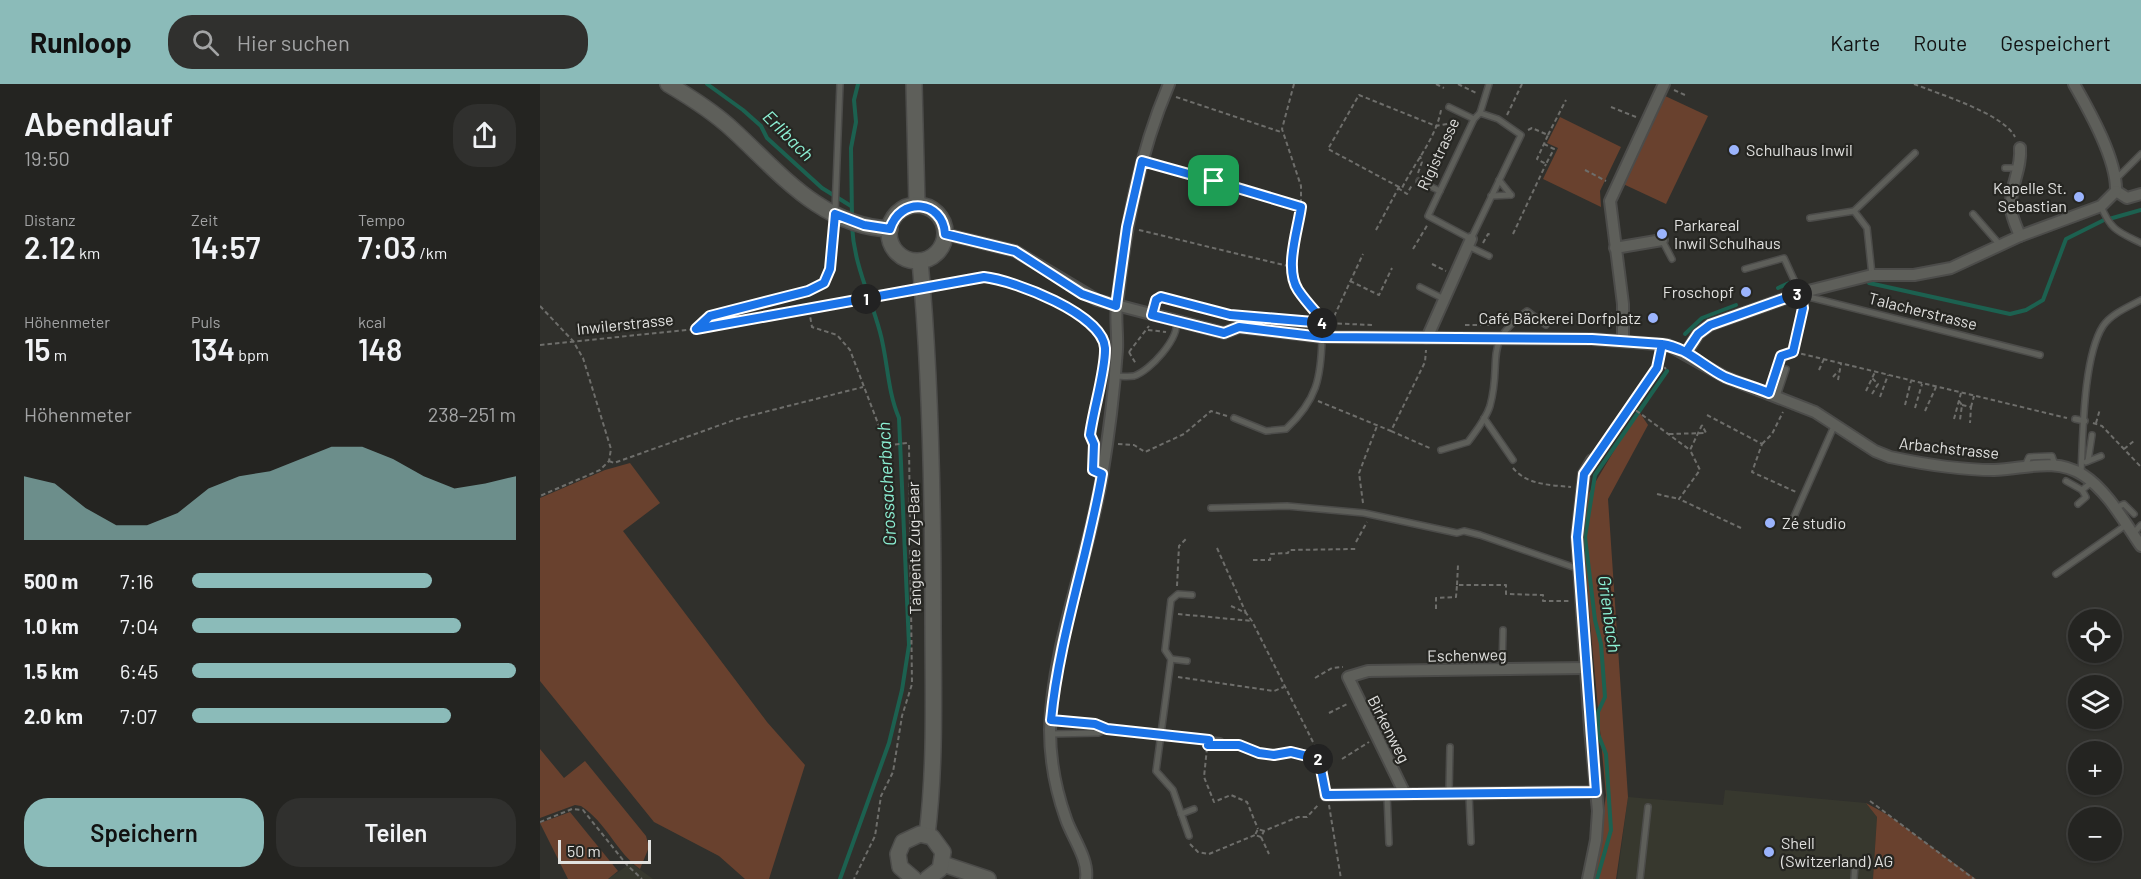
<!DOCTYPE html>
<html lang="de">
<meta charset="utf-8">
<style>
body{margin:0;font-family:Barlow,sans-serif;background:#30302e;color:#f1f3f6;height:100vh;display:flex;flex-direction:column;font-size:22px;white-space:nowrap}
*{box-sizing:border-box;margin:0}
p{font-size:20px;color:#a3a4a5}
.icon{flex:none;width:33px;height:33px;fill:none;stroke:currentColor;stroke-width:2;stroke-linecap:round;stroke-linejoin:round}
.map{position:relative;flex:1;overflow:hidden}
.details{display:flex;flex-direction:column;background:#242421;width:540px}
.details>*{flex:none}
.buttons{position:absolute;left:1528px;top:525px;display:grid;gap:12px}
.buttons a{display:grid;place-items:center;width:54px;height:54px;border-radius:50%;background:#242421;box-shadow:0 2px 4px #0004,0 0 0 2px #41413f;font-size:30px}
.scale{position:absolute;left:18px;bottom:15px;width:93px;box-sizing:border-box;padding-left:6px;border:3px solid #e1e1df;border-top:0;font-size:16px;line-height:21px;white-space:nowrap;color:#e1e1df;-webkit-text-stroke:4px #262622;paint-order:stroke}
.pin{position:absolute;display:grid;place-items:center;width:51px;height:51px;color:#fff;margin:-26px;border-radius:12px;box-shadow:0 3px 9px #0006}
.km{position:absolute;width:30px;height:30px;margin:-15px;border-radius:50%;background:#222;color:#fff;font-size:16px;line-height:30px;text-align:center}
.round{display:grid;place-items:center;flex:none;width:63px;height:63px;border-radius:24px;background:#30302e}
.summary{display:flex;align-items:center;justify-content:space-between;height:102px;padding:0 24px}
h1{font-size:33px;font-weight:600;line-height:45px}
.stats{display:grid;grid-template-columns:repeat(3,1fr);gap:9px;height:102px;padding:6px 24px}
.stats div{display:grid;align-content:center}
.stats b{font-size:30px;font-weight:600}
.stats small{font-size:16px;font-weight:400}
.stats p{font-size:16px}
.chart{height:168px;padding:12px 24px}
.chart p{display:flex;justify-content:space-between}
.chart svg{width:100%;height:108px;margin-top:6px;fill:#8bbbb9;opacity:.7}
.cta{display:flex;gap:12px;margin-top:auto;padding:12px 24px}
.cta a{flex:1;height:69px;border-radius:24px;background:#8bbbb9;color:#111;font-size:24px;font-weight:600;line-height:69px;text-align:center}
.cta a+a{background:#30302e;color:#f1f3f6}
ul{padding:0 24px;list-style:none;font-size:20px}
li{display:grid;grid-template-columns:96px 72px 1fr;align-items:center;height:45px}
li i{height:15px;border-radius:8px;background:#8bbbb9}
header{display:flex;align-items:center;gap:36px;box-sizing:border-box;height:84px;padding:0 30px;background:#8bbbb9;color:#111}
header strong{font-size:28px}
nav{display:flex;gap:33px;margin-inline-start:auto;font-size:21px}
.search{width:420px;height:54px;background:#30302e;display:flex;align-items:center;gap:15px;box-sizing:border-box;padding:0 21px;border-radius:24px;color:#a3a4a5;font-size:22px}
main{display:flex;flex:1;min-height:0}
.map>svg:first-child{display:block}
</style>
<header>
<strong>Runloop</strong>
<div class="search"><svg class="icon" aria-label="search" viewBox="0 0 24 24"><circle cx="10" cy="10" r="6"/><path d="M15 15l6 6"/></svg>Hier suchen</div>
<nav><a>Karte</a><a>Route</a><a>Gespeichert</a></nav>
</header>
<main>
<section class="details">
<div class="summary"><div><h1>Abendlauf</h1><p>19:50</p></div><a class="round"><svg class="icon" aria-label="share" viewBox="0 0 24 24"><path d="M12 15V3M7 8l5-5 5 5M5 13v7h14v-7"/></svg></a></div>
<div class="stats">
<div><p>Distanz</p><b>2.12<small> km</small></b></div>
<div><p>Zeit</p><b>14:57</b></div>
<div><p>Tempo</p><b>7:03<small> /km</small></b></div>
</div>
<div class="stats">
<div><p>Höhenmeter</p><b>15<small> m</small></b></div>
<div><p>Puls</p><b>134<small> bpm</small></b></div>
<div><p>kcal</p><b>148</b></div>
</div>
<div class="chart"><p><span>Höhenmeter</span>238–251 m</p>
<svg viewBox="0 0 160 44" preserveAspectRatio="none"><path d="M0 44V18L10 21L20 31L30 38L40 38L50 33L60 23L70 18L80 16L90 11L100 6L110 6L120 11L130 18L140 23L150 21L160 18V44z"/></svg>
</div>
<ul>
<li><b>500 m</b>7:16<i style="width:74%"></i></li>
<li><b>1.0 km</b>7:04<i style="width:83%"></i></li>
<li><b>1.5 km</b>6:45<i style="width:100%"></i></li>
<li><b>2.0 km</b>7:07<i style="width:80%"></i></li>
</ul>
<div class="cta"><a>Speichern</a><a>Teilen</a></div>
</section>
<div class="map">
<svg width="1601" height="795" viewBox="0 0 1601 795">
<rect width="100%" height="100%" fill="#30302c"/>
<g fill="#37382e">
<path d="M 1185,706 L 1326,719 L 1337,733 L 1333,795 L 1077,795 L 1088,713 L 1183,721 Z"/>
<path d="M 91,779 L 113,795 L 68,795 Z"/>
</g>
<g fill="#69412e">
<path d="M 1123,11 L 1168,32 L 1126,120 L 1081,99 Z"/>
<path d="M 1020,33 L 1081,63 L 1060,107 L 1061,123 L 1003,95 L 1018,64 L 1007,59 Z"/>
<path d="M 1098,326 L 1108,341 L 1068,415 L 1088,713 L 1076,795 L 1054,795 L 1066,711 L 1043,461 L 1046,414 Z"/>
<path d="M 90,379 L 120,419 L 83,447 L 227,638 L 265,681 L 229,795 L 205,795 L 179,772 L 114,738 L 0,597 L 0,414 L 65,386 Z"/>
<path d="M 0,665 L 24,694 L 45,677 L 106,752 L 109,763 L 100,785 C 77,769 66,738 41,722 L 35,721 L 0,734 Z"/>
<path d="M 1326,719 L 1348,731 L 1436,795 L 1333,795 L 1337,733 Z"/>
<path d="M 30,728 L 78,787 L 68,795 L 28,795 L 0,739 Z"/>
</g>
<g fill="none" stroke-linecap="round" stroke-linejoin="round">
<g stroke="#1c6150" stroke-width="4">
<path d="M 167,0 L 203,26 L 221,42 L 227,54 L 282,104 L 311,122"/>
<path d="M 312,134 L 311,64 L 316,38 L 314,16 L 318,0"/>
<path d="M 1569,135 L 1601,126"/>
<path d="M 1329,199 L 1470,230 L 1486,226 L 1503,216 L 1526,155 L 1564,136"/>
<path d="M 1238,204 L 1249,199"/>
<path d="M 1145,250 L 1162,234 L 1196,221"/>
<path d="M 300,795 L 349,659 L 362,606 L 369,561 L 359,334 C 347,306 348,277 340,248 C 330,211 314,181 312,142"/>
<path d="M 1057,795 L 1071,746 L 1066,670 L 1058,650 L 1058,628 L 1065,613 L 1061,560 L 1055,536 L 1045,453 L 1055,391 L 1127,287"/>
</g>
<defs>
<g id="lane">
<path d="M 909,23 L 934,35"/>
<path d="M 940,29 L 958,35 L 981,51 L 931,155 L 888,132 L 934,35 Z"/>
<path d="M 940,29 L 949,0"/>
<path d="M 1465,84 L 1479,84"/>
<path d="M 1576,95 L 1601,70"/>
<path d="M 959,96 L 971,111"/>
<path d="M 879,97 L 900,107"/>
<path d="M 951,112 L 971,111"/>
<path d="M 1561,122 C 1571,147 1579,148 1601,159"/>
<path d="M 295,127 L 300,0"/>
<path d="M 1314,127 L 1375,69"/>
<path d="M 1433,130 L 1460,161"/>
<path d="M 1270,134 L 1314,127 L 1327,144 L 1332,191"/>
<path d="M 1122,156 L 1132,175"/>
<path d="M 928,162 L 949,172"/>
<path d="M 1205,185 L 1244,174 L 1260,209 L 1269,213 L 1500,271"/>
<path d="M 880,203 L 904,215"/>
<path d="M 574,292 C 580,292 588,293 594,292 C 610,287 640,254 636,237"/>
<path d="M 1229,309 L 1235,294"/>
<path d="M 1237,312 L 1246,285"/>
<path d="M 694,334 L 726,347 L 746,345 C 777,316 781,294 782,254"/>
<path d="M 944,334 L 973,376"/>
<path d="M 1535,335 L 1545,337"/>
<path d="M 901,366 L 928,358 C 936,347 946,335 950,322 C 963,275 941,260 987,227 L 1006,241"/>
<path d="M 1548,377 L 1552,351"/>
<path d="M 1546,378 L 1561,372"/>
<path d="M 1485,382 L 1489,373 L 1512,372 L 1515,381"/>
<path d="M 1541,389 C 1543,352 1543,273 1563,242 C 1571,230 1588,223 1601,216"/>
<path d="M 1526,397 L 1542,406 L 1552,398"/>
<path d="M 1538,420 L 1546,413 L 1542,406"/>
<path d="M 671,424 L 747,422 L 824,429 L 917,449 L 924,447 L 940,451 L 1039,485"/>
<path d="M 1575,424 L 1584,420 L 1594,430"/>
<path d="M 1253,435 L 1295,340"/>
<path d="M 1593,450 L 1601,441"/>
<path d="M 1516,490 L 1586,441"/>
<path d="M 631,575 L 647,577"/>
<path d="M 962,585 L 963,546"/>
<path d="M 511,636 L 555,640 L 567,645 L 680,657"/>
<path d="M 510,650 L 558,649 L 567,645"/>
<path d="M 909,708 L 910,663"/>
<path d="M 929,710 L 931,758"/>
<path d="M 847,711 L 849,759"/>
<path d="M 641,730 L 654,725"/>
<path d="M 649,752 L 633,706 L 616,687 L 631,575 L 625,566 L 631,516 L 638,510 L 652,511"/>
<path d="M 1100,795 L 1108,723"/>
<path d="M 1314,795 L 1315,781"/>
</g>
<g id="street">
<path d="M 1534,0 C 1550,28 1577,76 1576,107"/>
<path d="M 1480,64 C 1482,86 1469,103 1471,125 C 1472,134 1477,144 1480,152"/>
<path d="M 1576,107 L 1587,114 L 1601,110"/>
<path d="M 405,150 L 475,167 L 557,216 L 684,249 L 699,243 L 782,253 L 1052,255 L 1128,261 L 1185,293 L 1275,328 L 1335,367 L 1350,373 C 1383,380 1420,386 1454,386 C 1485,385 1515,373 1543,391 C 1567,406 1585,439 1601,462"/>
<path d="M 1075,164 L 1122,156"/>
<path d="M 887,254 L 931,155"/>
<path d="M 1083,257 L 1083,220 L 1070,117 L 1124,0"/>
<path d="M 1146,269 L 1158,250 L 1170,241 L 1260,209 L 1332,191 L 1374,191 L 1411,184 L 1480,152 L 1561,122 L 1576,107"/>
<path d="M 864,708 L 808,593 L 828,587 L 1046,584"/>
<path d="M 786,711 L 1056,708"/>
<path d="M 546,795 C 549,775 532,753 526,735 C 516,707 510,676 510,646 C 512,562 548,476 562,392 C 569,351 574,308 577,266 C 578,251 575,235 577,221 C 585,145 599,70 629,0"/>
<path d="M 1048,795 L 1056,756 L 1058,727 L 1050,645 L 1037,453 L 1044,390 L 1052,376"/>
</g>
<g id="secondary">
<path d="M 128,0 C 150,13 174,28 193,46 C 238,87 282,143 350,145"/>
<path d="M 374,0 L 377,121"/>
<circle cx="377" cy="149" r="28"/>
<path d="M 380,177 C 391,295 393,414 393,532 C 393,605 396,678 387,751"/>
<path d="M 403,780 L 448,795"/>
<path d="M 374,795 L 360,783 L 358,770 L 363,758 L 380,750 L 392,753 L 403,768 L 400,785 L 387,795"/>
</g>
</defs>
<use href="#lane" stroke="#4c4c4a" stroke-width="8"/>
<use href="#street" stroke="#4c4c4a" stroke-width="14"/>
<use href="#secondary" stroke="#4c4c4a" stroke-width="18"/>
<g stroke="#6e6e6b" stroke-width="2" stroke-dasharray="4.5 3" stroke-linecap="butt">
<path d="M 754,0 L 742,45 L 761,102 L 761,123 L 752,185 L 753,196 L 757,205 L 785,239"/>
<path d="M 896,0 L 904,4"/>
<path d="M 918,0 L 938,10"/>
<path d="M 1374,0 C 1399,10 1464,30 1475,53"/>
<path d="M 1134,6 L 1145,11"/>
<path d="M 636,13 L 741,48"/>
<path d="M 1071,23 L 1096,33"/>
<path d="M 967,31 L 982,0"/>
<path d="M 988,46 L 992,44 L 1008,51 L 997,75 L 1006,80 L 1014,65 L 1004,60"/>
<path d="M 1008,51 L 1026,16"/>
<path d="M 613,80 L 760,123"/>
<path d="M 1045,86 L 1066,97"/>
<path d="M 878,89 L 882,78 L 880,72"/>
<path d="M 859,103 L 788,65 L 819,11 L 896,42 L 918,38"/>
<path d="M 858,104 L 867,110 L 872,101"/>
<path d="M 599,146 L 752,183"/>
<path d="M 836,146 L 859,103 L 862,104 C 875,78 896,54 901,26"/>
<path d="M 973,150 L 1006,80"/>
<path d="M 943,159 L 948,150 L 951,151"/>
<path d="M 873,165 L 888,140"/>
<path d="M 892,180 L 906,187"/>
<path d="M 421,196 L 444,193 L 474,199 L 542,232 L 561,251 L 565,264"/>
<path d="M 810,197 L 839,211 L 852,184"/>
<path d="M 615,219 L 621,213 L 694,231"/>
<path d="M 0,222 L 33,257 L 43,274 L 71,365 L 69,377 L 60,386 L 0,412"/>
<path d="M 269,226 L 272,243 L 297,251 L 310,266 L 345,358 L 351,361 L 367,359 L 369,361 L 372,600 L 362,632 L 353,688 L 341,712 L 335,752 L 314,795"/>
<path d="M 760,238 L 832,241"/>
<path d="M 791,239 L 823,170"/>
<path d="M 1014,240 L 1064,235 L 1072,229"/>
<path d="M 925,241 L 958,241"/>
<path d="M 157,244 L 169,232 L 269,207 L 284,199 L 290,185 L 293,145"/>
<path d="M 608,246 L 626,248"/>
<path d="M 0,261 L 156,245 L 290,222"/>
<path d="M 589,268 L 609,242"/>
<path d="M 589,268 L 596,280"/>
<path d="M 1253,268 L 1263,221"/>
<path d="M 1119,278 L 1126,285"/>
<path d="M 1239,280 L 1241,272 L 1250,267 L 1527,334"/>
<path d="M 1279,286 L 1284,275"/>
<path d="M 1293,293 L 1298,287"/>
<path d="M 1298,296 L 1301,280"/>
<path d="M 1326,307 L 1335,288"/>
<path d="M 1332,310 L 1338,300 L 1332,294"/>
<path d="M 1340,313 L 1348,291"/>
<path d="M 778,317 L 851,347 L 885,278 L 886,266"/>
<path d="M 1419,317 L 1422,321 L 1420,336"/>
<path d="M 1365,321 L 1371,297"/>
<path d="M 1422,321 L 1431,323 L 1430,339"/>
<path d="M 1090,322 L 1150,366"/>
<path d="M 1431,323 L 1434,312"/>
<path d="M 1375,324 L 1382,300"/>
<path d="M 1385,327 L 1396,303"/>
<path d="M 1167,331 L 1222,360 L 1212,388 L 1256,408"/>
<path d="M 1414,335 L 1421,309"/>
<path d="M 1553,339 L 1562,342 L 1601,383"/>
<path d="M 1556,339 L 1560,325"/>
<path d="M 1162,341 L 1150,366 L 1160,386 L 1139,415 L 1201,444"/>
<path d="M 851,347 L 892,365"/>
<path d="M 1129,350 L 1166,349 L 1162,341"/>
<path d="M 578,360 L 594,361 L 605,368 L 644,350 L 671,327 L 687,332"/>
<path d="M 1222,360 L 1232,350 L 1243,328"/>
<path d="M 553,365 L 550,351 L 564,270"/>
<path d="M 1584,365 L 1595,356"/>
<path d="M 1058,367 L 1117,284 L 1120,272"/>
<path d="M 69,377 L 74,379 L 197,335 L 323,303"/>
<path d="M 973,384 C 987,401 1010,401 1031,403"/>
<path d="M 1117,410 L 1139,415"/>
<path d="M 823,419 L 819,389 L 837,342"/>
<path d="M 816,458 L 827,438"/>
<path d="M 677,464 L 706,529"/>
<path d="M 713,476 L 730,476 L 731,470 L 748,469 L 749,466 L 816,465"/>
<path d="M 917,501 L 918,481"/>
<path d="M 637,502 L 639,462 L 646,455"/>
<path d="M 691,522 L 706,529 L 712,537 L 775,662 L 784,700"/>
<path d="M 896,525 L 896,514 L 916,513 L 917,501 L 966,501 L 966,510 L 1003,511 L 1003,517 L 1029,517"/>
<path d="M 638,530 L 712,537"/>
<path d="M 638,593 L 734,607 L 744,603"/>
<path d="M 775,594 L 792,584 L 803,583"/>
<path d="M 789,629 L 809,619"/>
<path d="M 686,663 L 699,661 L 719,669 L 734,671 L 751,668 L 778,675"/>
<path d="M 667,664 L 664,693 L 674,718 L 691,711 L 707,718 L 718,745"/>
<path d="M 802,675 L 829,658"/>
<path d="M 1330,717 L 1434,795"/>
<path d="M 789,721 L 801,795"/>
<path d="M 0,738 L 32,725 L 43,726 L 87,781 L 102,795"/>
<path d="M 724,747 L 718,745 L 715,751 L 721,753 L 724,747 L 758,733 L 767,733 L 779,720"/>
<path d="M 721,753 L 729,770"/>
<path d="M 650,760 L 658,768 L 669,770 L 715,751"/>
</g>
<use href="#lane" stroke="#5e5f5a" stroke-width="5"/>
<use href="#street" stroke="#5e5f5a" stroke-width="10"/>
<use href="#secondary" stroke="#5e5f5a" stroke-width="15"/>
<path stroke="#6e6e6b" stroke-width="2" stroke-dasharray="4.5 3" stroke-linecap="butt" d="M 290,222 L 421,196"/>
</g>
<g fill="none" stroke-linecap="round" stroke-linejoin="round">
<defs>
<path id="route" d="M 674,97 L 602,77 L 587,143 L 576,222 L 542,210 L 475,167 L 405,150 C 403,116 360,112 350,145 L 324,141 L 295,130 L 290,185 L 284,199 L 268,207 L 170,232 L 156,245 L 444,193 C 473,196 563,230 565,264 C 566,285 553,327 550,351 L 554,360 L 553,386 L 562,390 C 548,472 519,553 511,636 L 555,640 L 567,645 L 669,656 L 668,661 L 699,661 L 719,669 L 734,671 L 751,668 L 779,675 L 786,711 L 1056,708 L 1037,453 L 1044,390 L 1117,284 L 1122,260 L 1146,268 L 1158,250 L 1170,241 L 1260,209 L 1263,224 L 1253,268 L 1241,272 L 1229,309 C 1215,303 1199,299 1185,293 C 1163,282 1146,263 1122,260 L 1052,255 L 782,253 L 699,243 L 684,249 L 612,231 L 616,216 L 621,213 L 690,231 L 785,239 C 776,228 766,218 758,206 C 744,185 758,146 761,123 L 674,97"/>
</defs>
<use href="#route" stroke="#fff" stroke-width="12"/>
<use href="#route" stroke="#1a73e8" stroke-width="8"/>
</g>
<g fill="#9bb4fd" stroke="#262622" stroke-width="2">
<circle cx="1194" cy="66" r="6"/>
<circle cx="1539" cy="113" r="6"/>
<circle cx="1122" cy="150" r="6"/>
<circle cx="1206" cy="208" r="6"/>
<circle cx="1113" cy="234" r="6"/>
<circle cx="1230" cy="439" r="6"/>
<circle cx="1229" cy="768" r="6"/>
</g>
<g text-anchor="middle" stroke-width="4.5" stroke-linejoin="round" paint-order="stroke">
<g font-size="16" fill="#e1e1df" stroke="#262622" text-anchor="start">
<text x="1206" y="72">Schulhaus Inwil</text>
<text x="1527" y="110" text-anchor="end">Kapelle St.<tspan x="1527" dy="18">Sebastian</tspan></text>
<text x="1134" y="147">Parkareal<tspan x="1134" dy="18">Inwil Schulhaus</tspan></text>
<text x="1194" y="214" text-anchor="end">Froschopf</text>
<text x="1101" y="240" text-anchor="end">Café Bäckerei Dorfplatz</text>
<text x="1242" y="445">Zé studio</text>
<text x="1241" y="765">Shell<tspan x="1241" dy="18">(Switzerland) AG</tspan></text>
</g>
<g font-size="16" fill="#e1e1df" stroke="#262622">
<text transform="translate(898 70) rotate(-65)" y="6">Rigistrasse</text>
<text transform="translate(1383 227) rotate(14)" y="6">Talacherstrasse</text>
<text transform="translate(85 240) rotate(-6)" y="6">Inwilerstrasse</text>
<text transform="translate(1409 364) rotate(6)" y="6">Arbachstrasse</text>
<text transform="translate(374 464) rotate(-91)" y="6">Tangente Zug-Baar</text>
<text transform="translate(927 571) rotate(-1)" y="6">Eschenweg</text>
<text transform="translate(849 645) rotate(63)" y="6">Birkenweg</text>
</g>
<g font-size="18" font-style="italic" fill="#8cf0d4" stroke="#262622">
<text transform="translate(248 52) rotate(45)" y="6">Erlibach</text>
<text transform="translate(347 400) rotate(-93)" y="6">Grossacherbach</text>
<text transform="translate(1069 530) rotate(82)" y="6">Grienbach</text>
</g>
</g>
</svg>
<div class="buttons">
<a><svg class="icon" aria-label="locate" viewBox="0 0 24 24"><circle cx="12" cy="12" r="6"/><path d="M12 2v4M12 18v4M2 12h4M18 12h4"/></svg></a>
<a><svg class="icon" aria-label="layers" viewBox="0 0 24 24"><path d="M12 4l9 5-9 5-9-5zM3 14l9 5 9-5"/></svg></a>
<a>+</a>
<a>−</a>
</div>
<div class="scale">50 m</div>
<div class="pin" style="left:674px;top:97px;background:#1e9e55"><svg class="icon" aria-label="arrive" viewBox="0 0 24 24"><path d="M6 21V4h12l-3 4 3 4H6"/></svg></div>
<b class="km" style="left:326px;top:215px">1</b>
<b class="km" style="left:778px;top:675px">2</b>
<b class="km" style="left:1257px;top:210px">3</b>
<b class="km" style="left:782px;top:239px">4</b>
</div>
</main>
